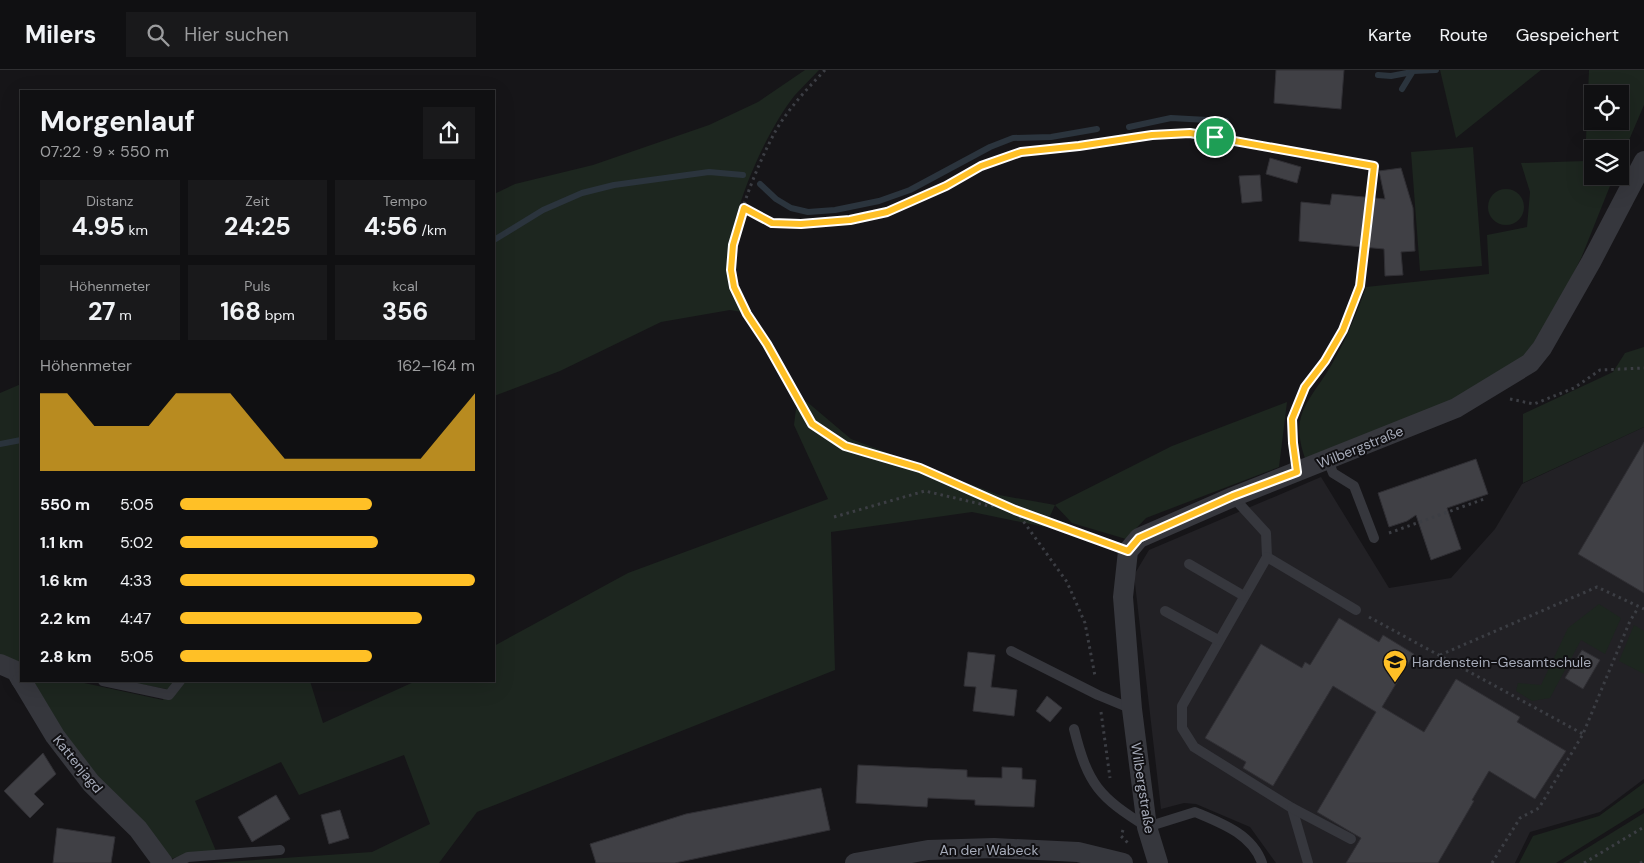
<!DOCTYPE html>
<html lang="de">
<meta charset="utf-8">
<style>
body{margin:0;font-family:"DM Sans",sans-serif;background:#19191b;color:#f1f3f6;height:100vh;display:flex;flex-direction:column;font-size:19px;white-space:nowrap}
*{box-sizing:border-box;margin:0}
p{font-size:16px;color:#9c9d9f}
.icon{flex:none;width:28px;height:28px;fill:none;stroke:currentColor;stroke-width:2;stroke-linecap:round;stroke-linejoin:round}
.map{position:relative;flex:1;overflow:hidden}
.details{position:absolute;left:20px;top:20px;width:475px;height:592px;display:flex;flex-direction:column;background:#101012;border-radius:0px;box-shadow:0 5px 20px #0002,0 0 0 1px #303032}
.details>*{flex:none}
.fabs{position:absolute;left:1584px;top:15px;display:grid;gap:10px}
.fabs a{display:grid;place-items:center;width:45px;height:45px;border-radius:0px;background:#101012;box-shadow:0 5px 20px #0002,0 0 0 1px #303032;font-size:25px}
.pin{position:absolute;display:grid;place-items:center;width:42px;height:42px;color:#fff;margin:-21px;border:2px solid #fff;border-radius:50%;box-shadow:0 1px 5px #0007}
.round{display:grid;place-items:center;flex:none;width:52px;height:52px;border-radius:0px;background:#19191b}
.headline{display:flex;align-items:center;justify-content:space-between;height:85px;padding:0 20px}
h1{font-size:28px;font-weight:700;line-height:38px}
.stats{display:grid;grid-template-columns:repeat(3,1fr);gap:8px;height:85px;padding:5px 20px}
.stats div{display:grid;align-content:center;border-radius:0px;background:#19191b;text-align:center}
.stats b{font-size:25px;font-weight:700}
.stats small{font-size:14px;font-weight:400}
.stats p{font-size:14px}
.chart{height:140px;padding:10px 20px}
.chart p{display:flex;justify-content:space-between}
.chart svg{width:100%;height:90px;margin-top:5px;fill:#ffc026;opacity:.7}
ul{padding:0 20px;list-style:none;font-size:16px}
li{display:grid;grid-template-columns:80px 60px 1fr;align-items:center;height:38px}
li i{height:12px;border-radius:6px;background:#ffc026}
header{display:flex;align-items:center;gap:30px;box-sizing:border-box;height:70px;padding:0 25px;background:#101012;border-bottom:1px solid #303032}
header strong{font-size:24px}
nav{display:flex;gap:28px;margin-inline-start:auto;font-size:18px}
.search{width:350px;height:45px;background:#19191b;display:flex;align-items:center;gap:12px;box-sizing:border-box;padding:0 18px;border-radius:0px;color:#9c9d9f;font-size:19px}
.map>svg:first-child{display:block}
</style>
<header>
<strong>Milers</strong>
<div class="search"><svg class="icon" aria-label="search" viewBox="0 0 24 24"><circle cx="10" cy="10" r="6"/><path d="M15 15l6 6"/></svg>Hier suchen</div>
<nav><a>Karte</a><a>Route</a><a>Gespeichert</a></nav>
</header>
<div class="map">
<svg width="1644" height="793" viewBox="0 0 1644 793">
<rect width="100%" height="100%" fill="#161518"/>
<path fill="#222125" d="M 1644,357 L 1644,709 L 1600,742 L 1530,762 L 1515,793 L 1276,793 L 1250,757 L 1196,734 L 1184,733 L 1161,739 L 1134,505 L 1149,480 L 1321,407 L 1389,518 L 1451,508 L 1495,459 L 1522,414 Z"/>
<g fill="#1d261f" fill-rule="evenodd">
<path d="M 805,0 L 819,0 C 811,8 803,17 795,25 C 762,66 719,166 729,218 C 731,226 738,234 742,242 L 730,240 L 661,252 L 560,301 L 494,326 L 494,124 L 515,114 L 593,95 L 709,55 L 758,32 Z"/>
<path d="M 1440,0 L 1541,0 L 1456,68 Z"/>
<path d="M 1589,0 L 1644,0 L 1644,35 L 1620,91 L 1620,79 L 1592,79 L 1592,106 L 1614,106 L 1582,186 L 1556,240 L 1525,288 L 1460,329 L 1306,391 C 1288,343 1310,332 1332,294 C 1346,270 1357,243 1366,217 L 1489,204 L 1487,165 L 1527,157 L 1530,122 L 1521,93 L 1585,91 ZM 1592,24 L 1620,24 L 1620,51 L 1592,51 Z"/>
<path d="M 1473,77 L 1482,196 L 1420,201 L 1411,82 Z"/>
<circle cx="1506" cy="137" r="18"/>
<path d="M 1644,277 L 1644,357 L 1523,413 L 1523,344 L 1613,302 L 1625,283 Z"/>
<path d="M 21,314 L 21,592 L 0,587 L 0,323 Z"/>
<path d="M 806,331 L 851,369 L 999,425 L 1055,435 L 1172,376 L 1287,332 L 1279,397 L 1146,448 L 1126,469 L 1072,453 L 1055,435 L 1045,457 L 972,442 L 831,462 L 835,600 L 477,742 L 439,793 L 211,793 L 372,782 L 430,754 L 404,685 L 299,725 L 281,692 L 195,731 L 216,781 L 187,784 L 171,789 L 94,709 L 29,611 L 75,611 L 163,630 L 166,619 L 124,611 L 310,611 L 323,653 L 416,611 L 494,611 L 494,576 L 628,503 L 828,429 L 794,355 L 796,339 Z"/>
<path d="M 1599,534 L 1621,548 L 1605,584 L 1581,570 L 1550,628 L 1532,631 L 1516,621 L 1518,613 L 1541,615 L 1568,558 Z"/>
<path d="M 1634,555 L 1644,561 L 1644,604 L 1619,591 Z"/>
<path d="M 1644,713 L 1644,738 L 1556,793 L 1519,793 L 1533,766 L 1599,746 Z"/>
<path d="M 1644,743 L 1644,793 L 1563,793 Z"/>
</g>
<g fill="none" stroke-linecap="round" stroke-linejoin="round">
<g stroke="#2b343d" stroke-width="6">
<path d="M 1378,5 L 1391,6 L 1412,2"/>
<path d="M 1402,19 L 1413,1 L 1436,0"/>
<path d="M 1129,57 L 1171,48 L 1226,51"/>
<path d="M 760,114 L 776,129 L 791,138 L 808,142 L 835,140 L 879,131 L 910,120 L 990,77 L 1013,68 L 1051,67 L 1097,59"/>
<path d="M 494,170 L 543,140 L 582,123 L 614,115 L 709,102 L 743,105"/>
<path d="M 0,374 L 21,370"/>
</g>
</g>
<g fill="#404045" stroke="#302f34">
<path d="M 1276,0 L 1344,0 L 1341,39 L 1274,33 Z"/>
<path d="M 1270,88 L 1301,97 L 1297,113 L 1266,104 Z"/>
<path d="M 1401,98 L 1413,138 L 1415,181 L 1401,182 L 1403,205 L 1385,206 L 1384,179 L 1299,171 L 1301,132 L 1330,135 L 1332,124 L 1385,129 L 1379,101 Z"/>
<path d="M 1260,105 L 1262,131 L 1242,133 L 1239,106 Z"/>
<path d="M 1644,372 L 1644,523 L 1578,484 Z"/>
<path d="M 1476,389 L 1488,424 L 1447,438 L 1461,479 L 1431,490 L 1416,445 L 1407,451 L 1389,457 L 1378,423 Z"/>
<path d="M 1339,548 L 1379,572 L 1383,565 L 1414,584 L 1382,637 L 1424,662 L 1456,609 L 1520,647 L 1517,652 L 1566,681 L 1535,729 L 1489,701 L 1472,730 L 1474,731 L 1438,793 L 1346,793 L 1361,768 L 1317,742 L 1376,642 L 1333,616 L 1273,716 L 1243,698 L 1246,692 L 1205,668 L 1261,574 L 1302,598 L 1305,592 L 1310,595 Z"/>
<path d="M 1582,580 L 1600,590 L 1583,619 L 1565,608 Z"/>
<path d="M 968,582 L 995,585 L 991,617 L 1017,620 L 1014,646 L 973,641 L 976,617 L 964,616 Z"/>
<path d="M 1047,626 L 1062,638 L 1050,652 L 1036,641 Z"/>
<path d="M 43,683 L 56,704 L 34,724 L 44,734 L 30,748 L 4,721 Z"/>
<path d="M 858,695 L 967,700 L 967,707 L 1002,708 L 1002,697 L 1022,698 L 1022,709 L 1036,710 L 1034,737 L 975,735 L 975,730 L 928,728 L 927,737 L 856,733 Z"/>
<path d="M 821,718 L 830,760 L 675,793 L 596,793 L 590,774 L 686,744 Z"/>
<path d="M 276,725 L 290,749 L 252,772 L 238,747 Z"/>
<path d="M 340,740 L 349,768 L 329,774 L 321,745 Z"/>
<path d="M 57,758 L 115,767 L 111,793 L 53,793 Z"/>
</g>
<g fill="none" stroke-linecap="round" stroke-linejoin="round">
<g stroke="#3c3e44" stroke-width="3" stroke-dasharray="2.5 4" stroke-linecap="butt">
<path d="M 825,0 C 807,19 788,39 775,62 C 756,97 722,178 734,216 C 742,243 762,265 775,289 C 790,317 803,350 831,368 C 856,385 891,388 920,398 C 950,408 977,424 1006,437 C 1039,451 1075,462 1109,474"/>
<path d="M 744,138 L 772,153 L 801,154 L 850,149 L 887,142 L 946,116 L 981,96 L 1021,82 L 1079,77 L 1152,65 L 1190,63 L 1374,96 L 1360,216 L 1343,261 L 1297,334 L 1292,349 L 1294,382"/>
<path d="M 1510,329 L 1534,334 L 1574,318 L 1600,300 L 1644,298"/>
<path d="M 1016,441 L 1067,512 L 1085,553 L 1095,606"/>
<path d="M 834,447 L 925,421 L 989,436 L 1003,435"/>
<path d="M 1389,463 L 1487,428"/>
<path d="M 1369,547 L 1583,664"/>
<path d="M 1440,585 L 1597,517 L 1644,539"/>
<path d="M 1101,642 L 1110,708"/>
<path d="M 1123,760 L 1121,766 L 1128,773"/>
<path d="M 1492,793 L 1520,748 L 1539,738 L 1583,664 L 1630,551 L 1638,538"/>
<path d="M 1584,793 L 1644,757"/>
<path d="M 1640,793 L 1644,791"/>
</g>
<g stroke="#36373d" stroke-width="10">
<path d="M 1328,390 L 1333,403 L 1354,416 L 1374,468"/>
<path d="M 1233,427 L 1266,463 L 1267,487 L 1356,540"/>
<path d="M 1267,487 L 1182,636 L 1182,658 L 1194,677 L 1292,738 L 1308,793"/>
<path d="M 1189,494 L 1244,526"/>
<path d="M 1165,541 L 1218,570"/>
<path d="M 1011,581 L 1098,625 L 1132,639"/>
<path d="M 103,611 L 169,625 L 180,611"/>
<path d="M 1074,659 C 1088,715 1099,727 1147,757 L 1195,742 C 1221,753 1252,764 1262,793"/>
<path d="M 1292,738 L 1351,769"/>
<path d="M 176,793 L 188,787 L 280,780"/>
</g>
<g stroke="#36373d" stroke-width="20">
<path d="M 0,594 L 16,601 L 21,610"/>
<path d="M 22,611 L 55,666 L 91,713 L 138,759 L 163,793"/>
<path d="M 855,793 L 928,780 L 994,778 L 1078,782 L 1123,793"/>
<path d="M 1158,793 L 1147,757 L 1132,639 L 1123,527 L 1128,481 L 1139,468 L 1233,427 L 1456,338 L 1530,293 L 1542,278 L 1591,192 L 1644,91"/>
</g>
</g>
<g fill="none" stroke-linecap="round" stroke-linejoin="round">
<defs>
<path id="route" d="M 1190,63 L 1374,96 L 1360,216 L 1343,260 L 1325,291 L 1305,317 L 1292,349 L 1293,373 L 1297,402 L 1233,426 L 1139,468 L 1128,481 L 1015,440 L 920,398 L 845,376 L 812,354 L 767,274 L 747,244 L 734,217 L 731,200 L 733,175 L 744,138 L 772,153 L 801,154 L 850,150 L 887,142 L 946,116 L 981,96 L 1021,82 L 1079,76 L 1152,65 Z"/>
</defs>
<use href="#route" stroke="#fff" stroke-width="10"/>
<use href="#route" stroke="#ffc026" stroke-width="6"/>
</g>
<defs>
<symbol id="school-pin" viewBox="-11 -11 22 30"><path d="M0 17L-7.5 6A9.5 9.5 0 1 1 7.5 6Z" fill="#ffc026" stroke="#111013"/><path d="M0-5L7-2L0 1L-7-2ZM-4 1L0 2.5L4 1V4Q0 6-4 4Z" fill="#111"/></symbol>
</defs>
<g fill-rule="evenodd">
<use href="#school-pin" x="1381" y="578" width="28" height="38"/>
</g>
<g text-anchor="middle" stroke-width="4" stroke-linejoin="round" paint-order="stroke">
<g font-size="14" fill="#a6abb9" stroke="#111013">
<text transform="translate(1360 377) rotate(-22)" y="5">Wilbergstraße</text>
<text transform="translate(78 694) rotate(51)" y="5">Kattenjagd</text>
<text transform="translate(1143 718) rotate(81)" y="5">Wilbergstraße</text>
<text x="989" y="785">An der Wabeck</text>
</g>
<g font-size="14" fill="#a6abb9" stroke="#111013" text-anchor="start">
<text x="1412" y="597">Hardenstein-Gesamtschule</text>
</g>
</g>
</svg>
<div class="fabs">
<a><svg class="icon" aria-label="locate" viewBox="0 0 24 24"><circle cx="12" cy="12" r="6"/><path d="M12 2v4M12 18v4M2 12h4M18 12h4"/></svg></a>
<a><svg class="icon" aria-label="layers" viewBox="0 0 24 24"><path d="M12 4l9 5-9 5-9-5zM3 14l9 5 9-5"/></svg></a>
</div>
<div class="pin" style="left:1215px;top:67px;background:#1e9e55"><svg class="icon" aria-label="arrive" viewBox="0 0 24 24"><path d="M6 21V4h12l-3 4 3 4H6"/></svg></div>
<section class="details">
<div class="headline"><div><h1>Morgenlauf</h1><p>07:22 · 9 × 550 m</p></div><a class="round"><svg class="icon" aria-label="share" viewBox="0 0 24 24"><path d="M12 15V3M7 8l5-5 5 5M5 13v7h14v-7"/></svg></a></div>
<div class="stats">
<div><p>Distanz</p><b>4.95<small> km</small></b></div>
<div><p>Zeit</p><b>24:25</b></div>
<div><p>Tempo</p><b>4:56<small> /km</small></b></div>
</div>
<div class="stats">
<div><p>Höhenmeter</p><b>27<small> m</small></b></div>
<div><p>Puls</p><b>168<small> bpm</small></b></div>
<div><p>kcal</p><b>356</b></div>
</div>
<div class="chart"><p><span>Höhenmeter</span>162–164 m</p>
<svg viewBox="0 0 160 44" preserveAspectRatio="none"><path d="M0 44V6L10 6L20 22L30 22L40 22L50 6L60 6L70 6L80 22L90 38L100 38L110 38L120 38L130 38L140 38L150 22L160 6V44z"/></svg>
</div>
<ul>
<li><b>550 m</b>5:05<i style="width:65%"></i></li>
<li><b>1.1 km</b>5:02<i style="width:67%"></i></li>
<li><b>1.6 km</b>4:33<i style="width:100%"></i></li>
<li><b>2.2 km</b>4:47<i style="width:82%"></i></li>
<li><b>2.8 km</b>5:05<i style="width:65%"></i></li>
</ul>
</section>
</div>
